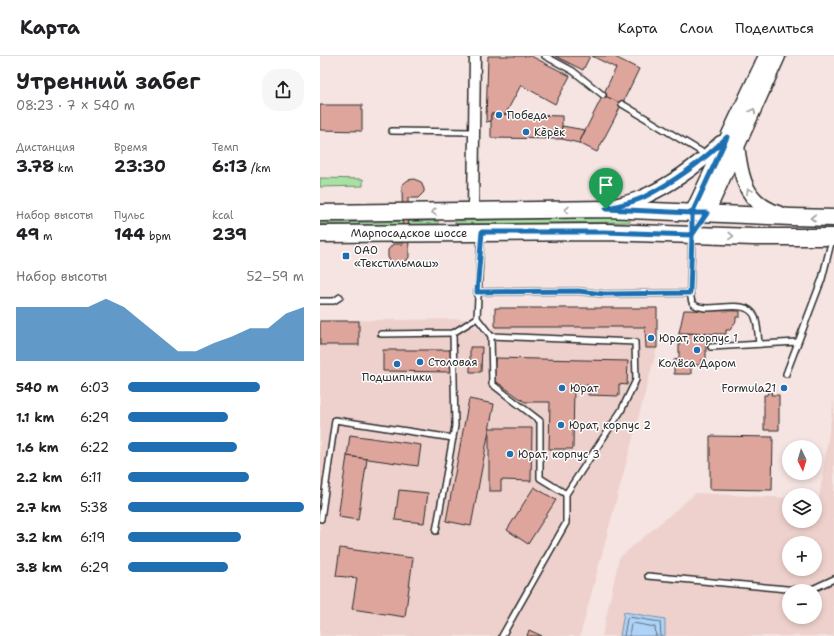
<!DOCTYPE html>
<html lang="ru">
<meta charset="utf-8">
<style>
body{margin:0;font-family:"Shantell Sans",sans-serif;background:#f6f6f6;color:#202124;height:100vh;display:flex;flex-direction:column;font-size:15px;white-space:nowrap}
*{box-sizing:border-box;margin:0}
p{font-size:13px;color:#757577}
.icon{flex:none;width:22px;height:22px;fill:none;stroke:currentColor;stroke-width:2;stroke-linecap:round;stroke-linejoin:round}
.map{position:relative;flex:1;overflow:hidden}
.panel{display:flex;flex-direction:column;background:#fff;width:320px}
.panel>*{flex:none}
.needle{width:26px;rotate:175deg}
.tools{position:absolute;left:462px;top:384px;display:grid;gap:8px}
.tools a{display:grid;place-items:center;width:40px;height:40px;border-radius:50%;background:#fff;box-shadow:0 2px 6px #0003;font-size:20px}
.pin{position:absolute;display:grid;place-items:center;width:34px;height:34px;color:#fff;margin:-41px -17px;border-radius:50% 50% 50% 0;rotate:-45deg;box-shadow:0 0 4px #0007}
.pin .icon{rotate:45deg}
.round{display:grid;place-items:center;flex:none;width:42px;height:42px;border-radius:16px;background:#f6f6f6}
.summary{display:flex;align-items:center;justify-content:space-between;height:68px;padding:0 16px}
h1{font-size:22px;font-weight:700;line-height:30px}
.figures{display:grid;grid-template-columns:repeat(3,1fr);gap:6px;height:68px;padding:4px 16px}
.figures div{display:grid;align-content:center}
.figures b{font-size:17px;font-weight:700}
.figures small{font-size:11px;font-weight:400}
.figures p{font-size:11px}
.chart{height:112px;padding:8px 16px}
.chart p{display:flex;justify-content:space-between}
.chart svg{width:100%;height:72px;margin-top:4px;fill:#1f6fb2;opacity:.7}
ul{padding:0 16px;list-style:none;font-size:13px}
li{display:grid;grid-template-columns:64px 48px 1fr;align-items:center;height:30px}
li i{height:10px;border-radius:5px;background:#1f6fb2}
header{display:flex;align-items:center;gap:24px;box-sizing:border-box;height:56px;padding:0 20px;background:#fff;border-bottom:1px solid #e0e0e0}
header strong{font-size:19px}
nav{display:flex;gap:22px;margin-inline-start:auto;font-size:14px}
main{display:flex;flex:1;min-height:0}
.map>svg:first-child{display:block}
</style>
<header>
<strong>Карта</strong>
<nav><a>Карта</a><a>Слои</a><a>Поделиться</a></nav>
</header>
<main>
<section class="panel">
<div class="summary"><div><h1>Утренний забег</h1><p>08:23 · 7 × 540 m</p></div><a class="round"><svg class="icon" aria-label="share" viewBox="0 0 24 24"><path d="M12 15V3M7 8l5-5 5 5M5 13v7h14v-7"/></svg></a></div>
<div class="figures">
<div><p>Дистанция</p><b>3.78<small> km</small></b></div>
<div><p>Время</p><b>23:30</b></div>
<div><p>Темп</p><b>6:13<small> /km</small></b></div>
</div>
<div class="figures">
<div><p>Набор высоты</p><b>49<small> m</small></b></div>
<div><p>Пульс</p><b>144<small> bpm</small></b></div>
<div><p>kcal</p><b>239</b></div>
</div>
<div class="chart"><p><span>Набор высоты</span>52–59 m</p>
<svg viewBox="0 0 160 44" preserveAspectRatio="none"><path d="M0 44V11L10 11L20 11L30 11L40 11L50 6L60 11L70 20L80 29L90 38L100 38L110 33L120 29L130 24L140 24L150 15L160 11V44z"/></svg>
</div>
<ul>
<li><b>540 m</b>6:03<i style="width:75%"></i></li>
<li><b>1.1 km</b>6:29<i style="width:57%"></i></li>
<li><b>1.6 km</b>6:22<i style="width:62%"></i></li>
<li><b>2.2 km</b>6:11<i style="width:69%"></i></li>
<li><b>2.7 km</b>5:38<i style="width:100%"></i></li>
<li><b>3.2 km</b>6:19<i style="width:64%"></i></li>
<li><b>3.8 km</b>6:29<i style="width:57%"></i></li>
</ul>
</section>
<div class="map">
<svg width="514" height="580" viewBox="0 0 514 580">
<rect width="100%" height="100%" fill="#f5e4e1"/>
<filter id="ink" filterUnits="userSpaceOnUse"><feTurbulence type="fractalNoise" baseFrequency=".025" numOctaves="2"/><feDisplacementMap in="SourceGraphic" scale="8" xChannelSelector="R" yChannelSelector="G"/><feConvolveMatrix kernelMatrix="1 2 1 2 8 2 1 2 1" color-interpolation-filters="sRGB"/></filter>
<g filter="url(#ink)">
<g fill="#eed1cc" fill-rule="evenodd">
<path d="M 145,263 L 162,276 L 175,271 L 325,271 L 326,292 L 337,292 L 260,580 L 0,580 L 0,265 ZM 149,343 L 174,348 L 151,470 L 126,465 Z"/>
<path d="M 514,343 L 514,580 L 282,580 L 299,502 L 376,437 L 469,442 L 469,465 L 495,465 L 495,443 L 499,443 ZM 469,487 L 495,487 L 495,513 L 469,513 ZM 469,535 L 495,535 L 495,561 L 469,561 Z"/>
</g>
<g fill="#a9e1a5" stroke="#6a8668">
<path d="M 0,122 L 43,123 L 43,130 L 0,131 Z"/>
<path d="M 310,161 L 310,166 L 135,168 L 135,165 Z"/>
<path d="M 118,165 L 118,168 L 0,169 L 0,167 Z"/>
</g>
<path fill="#aed3f7" stroke="#7a90a5" d="M 304,556 L 345,563 L 345,580 L 300,580 Z"/>
<g fill="none" stroke-linecap="round" stroke-linejoin="round">
<g stroke="#5f6e7d" stroke-width="1">
<path d="M 304,580 L 307,563 L 309,561 L 340,566 L 341,580"/>
<path d="M 309,580 L 311,568 L 313,567 L 335,571 L 336,580"/>
</g>
</g>
<g fill="#dea59c" stroke="#2b2b2b">
<path d="M 168,0 L 211,0 L 250,20 L 235,48 L 201,29 L 185,59 L 171,58 L 171,65 L 166,66 Z"/>
<path d="M 235,0 L 270,0 L 263,14 Z"/>
<path d="M 272,0 L 293,0 L 319,13 L 302,48 L 283,39 L 296,12 Z"/>
<path d="M 283,39 L 302,48 L 277,96 L 259,87 Z"/>
<path d="M 0,49 L 42,49 L 42,75 L 0,74 Z"/>
<path d="M 171,58 L 242,60 L 242,83 L 171,82 Z"/>
<path d="M 242,70 L 265,74 L 259,87 L 242,83 Z"/>
<path d="M 94,123 L 101,126 L 104,133 L 104,136 L 98,142 L 88,142 L 89,201 L 87,204 L 83,206 L 76,207 L 70,205 L 68,201 L 68,194 L 73,188 L 83,188 L 82,129 L 88,124 Z"/>
<path d="M 175,252 L 337,252 L 337,292 L 326,292 L 325,271 L 175,271 Z"/>
<path d="M 364,254 L 420,255 L 420,261 L 416,261 L 416,265 L 410,274 L 406,274 L 406,278 L 359,277 Z"/>
<rect x="0" y="265" width="39" height="24"/>
<path d="M 359,277 L 386,278 L 386,304 L 381,304 L 381,309 L 371,309 L 371,318 L 354,318 L 354,304 L 359,303 Z"/>
<path d="M 150,291 L 162,291 L 161,316 L 150,316 Z"/>
<path d="M 63,294 L 132,294 L 132,316 L 63,315 Z"/>
<path d="M 175,302 L 308,305 L 307,329 L 299,328 L 299,340 L 268,339 L 268,329 L 254,328 L 253,393 L 229,393 L 230,346 L 205,346 L 174,324 Z"/>
<path d="M 448,336 L 452,336 L 451,339 L 459,339 L 459,374 L 444,374 L 444,339 L 447,339 Z"/>
<path d="M 149,343 L 174,348 L 151,470 L 126,465 Z"/>
<path d="M 169,372 L 212,372 L 211,425 L 181,424 L 181,435 L 169,435 Z"/>
<path d="M 30,379 L 101,389 L 98,410 L 27,400 Z"/>
<path d="M 390,380 L 453,381 L 452,434 L 390,433 Z"/>
<path d="M 27,400 L 47,403 L 38,464 L 18,461 Z"/>
<path d="M 214,431 L 236,444 L 208,488 L 187,474 Z"/>
<path d="M 79,434 L 108,437 L 104,467 L 75,464 Z"/>
<path d="M 20,492 L 93,502 L 85,561 L 32,553 L 37,522 L 16,520 Z"/>
<path d="M 209,574 L 222,580 L 207,580 Z"/>
</g>
<g fill="none" stroke-linecap="round" stroke-linejoin="round">
<defs>
<g id="lane">
<path d="M 225,0 L 253,15 L 283,39"/>
<path d="M 302,48 L 385,98"/>
<path d="M 72,75 L 154,76"/>
<path d="M 157,236 L 258,235 L 284,238 L 370,237 L 372,181"/>
<path d="M 370,237 C 371,240 371,244 372,246 C 382,262 426,238 435,261 C 438,269 438,280 439,288"/>
<path d="M 0,245 L 14,245 L 20,241"/>
<path d="M 157,262 L 171,280 L 315,286 L 316,324 L 301,355 L 246,438 L 246,467 L 182,580"/>
<path d="M 61,278 L 133,277 L 157,262 L 161,179"/>
<path d="M 171,280 L 172,328 L 220,365 L 220,422 L 246,438"/>
<path d="M 391,291 L 477,286"/>
<path d="M 466,318 L 502,223 L 512,183"/>
<path d="M 1,463 L 15,364 L 133,382"/>
<path d="M 116,475 L 135,370 L 133,277"/>
<path d="M 328,520 L 488,535 L 514,523"/>
</g>
<path id="street" d="M 153,155 L 155,0"/>
<g id="secondary">
<path d="M 417,90 C 422,124 425,148 463,159"/>
<path d="M 291,151 C 301,148 312,146 321,142 C 351,129 378,109 401,87"/>
<path d="M 372,157 L 446,0"/>
<path d="M 387,157 L 458,0"/>
</g>
<g id="primary">
<path d="M 0,157 L 286,153 L 472,161 L 514,162"/>
<path d="M 0,178 L 285,176 L 434,181 L 514,181"/>
</g>
</defs>
<use href="#lane" stroke="#2b2b2b" stroke-width="8"/>
<use href="#street" stroke="#2b2b2b" stroke-width="13"/>
<use href="#secondary" stroke="#2b2b2b" stroke-width="17"/>
<use href="#primary" stroke="#2b2b2b" stroke-width="19"/>
<use href="#lane" stroke="#fff" stroke-width="5"/>
<use href="#street" stroke="#fff" stroke-width="10"/>
<use href="#secondary" stroke="#fff" stroke-width="14"/>
<use href="#primary" stroke="#fff" stroke-width="16"/>
</g>
<defs><path id="oneway-chevron" d="M-2-3.5L2.5 0L-2 3.5" fill="none" stroke-width="1.6" stroke-linecap="round" stroke-linejoin="round"/></defs>
<g stroke="#a0a0a0">
<use href="#oneway-chevron" transform="translate(433 55) rotate(-65)"/>
<use href="#oneway-chevron" transform="translate(429 135) rotate(-120)"/>
<use href="#oneway-chevron" transform="translate(247 154) rotate(179)"/>
<use href="#oneway-chevron" transform="translate(114 156) rotate(179)"/>
<use href="#oneway-chevron" transform="translate(493 162) rotate(-180)"/>
<use href="#oneway-chevron" transform="translate(411 180) rotate(2)"/>
</g>
</g>
<g fill="none" stroke-linecap="round" stroke-linejoin="round" filter="url(#ink)">
<defs>
<path id="route" d="M 286,153 L 372,157 L 372,179 L 285,176 L 162,176 L 157,236 L 258,235 L 284,238 L 370,237 L 372,179 L 387,157 L 372,157 L 407,81 C 382,106 354,126 322,142 C 311,147 298,149 286,153"/>
</defs>
<use href="#route" stroke="#fff" stroke-width="8"/>
<use href="#route" stroke="#1f6fb2" stroke-width="5"/>
</g>
<g fill="#1f6fb2" stroke="#fff" stroke-width="1.5">
<circle cx="179" cy="59" r="4"/>
<circle cx="206" cy="76" r="4"/>
<rect x="22" y="196" width="8" height="8" rx="2"/>
<circle cx="331" cy="282" r="4"/>
<circle cx="377" cy="294" r="4"/>
<circle cx="100" cy="306" r="4"/>
<circle cx="77" cy="308" r="4"/>
<circle cx="242" cy="332" r="4"/>
<circle cx="464" cy="332" r="4"/>
<circle cx="241" cy="369" r="4"/>
<circle cx="190" cy="398" r="4"/>
</g>
<g text-anchor="middle" stroke-width="3" stroke-linejoin="round" paint-order="stroke">
<g font-size="11" fill="#2b2b2b" stroke="#fff" text-anchor="start">
<text x="187" y="63">Победа</text>
<text x="214" y="80">Кӗрӗк</text>
<text x="34" y="198">ОАО<tspan x="34" dy="13">«Текстильмаш»</tspan></text>
<text x="339" y="286">Юрат, корпус 1</text>
<text x="108" y="310">Столовая</text>
<text x="377" y="311" text-anchor="middle">Колёса Даром</text>
<text x="77" y="325" text-anchor="middle">Подшипники</text>
<text x="250" y="336">Юрат</text>
<text x="456" y="336" text-anchor="end">Formula21</text>
<text x="249" y="373">Юрат, корпус 2</text>
<text x="198" y="402">Юрат, корпус 3</text>
</g>
<g font-size="11" fill="#2b2b2b" stroke="#fff">
<text x="89" y="181">Марпосадское шоссе</text>
</g>
</g>
</svg>
<div class="tools">
<a><svg class="needle" viewBox="-14 -14 28 28"><path d="M0-13l5 13h-10z" fill="#e53935"/><path d="M0 13l5-13h-10z" fill="#757577"/></svg></a>
<a><svg class="icon" aria-label="layers" viewBox="0 0 24 24"><path d="M12 4l9 5-9 5-9-5zM3 14l9 5 9-5"/></svg></a>
<a>+</a>
<a>−</a>
</div>
<div class="pin" style="left:286px;top:153px;background:#1e9e55"><svg class="icon" aria-label="arrive" viewBox="0 0 24 24"><path d="M6 21V4h12l-3 4 3 4H6"/></svg></div>
</div>
</main>
